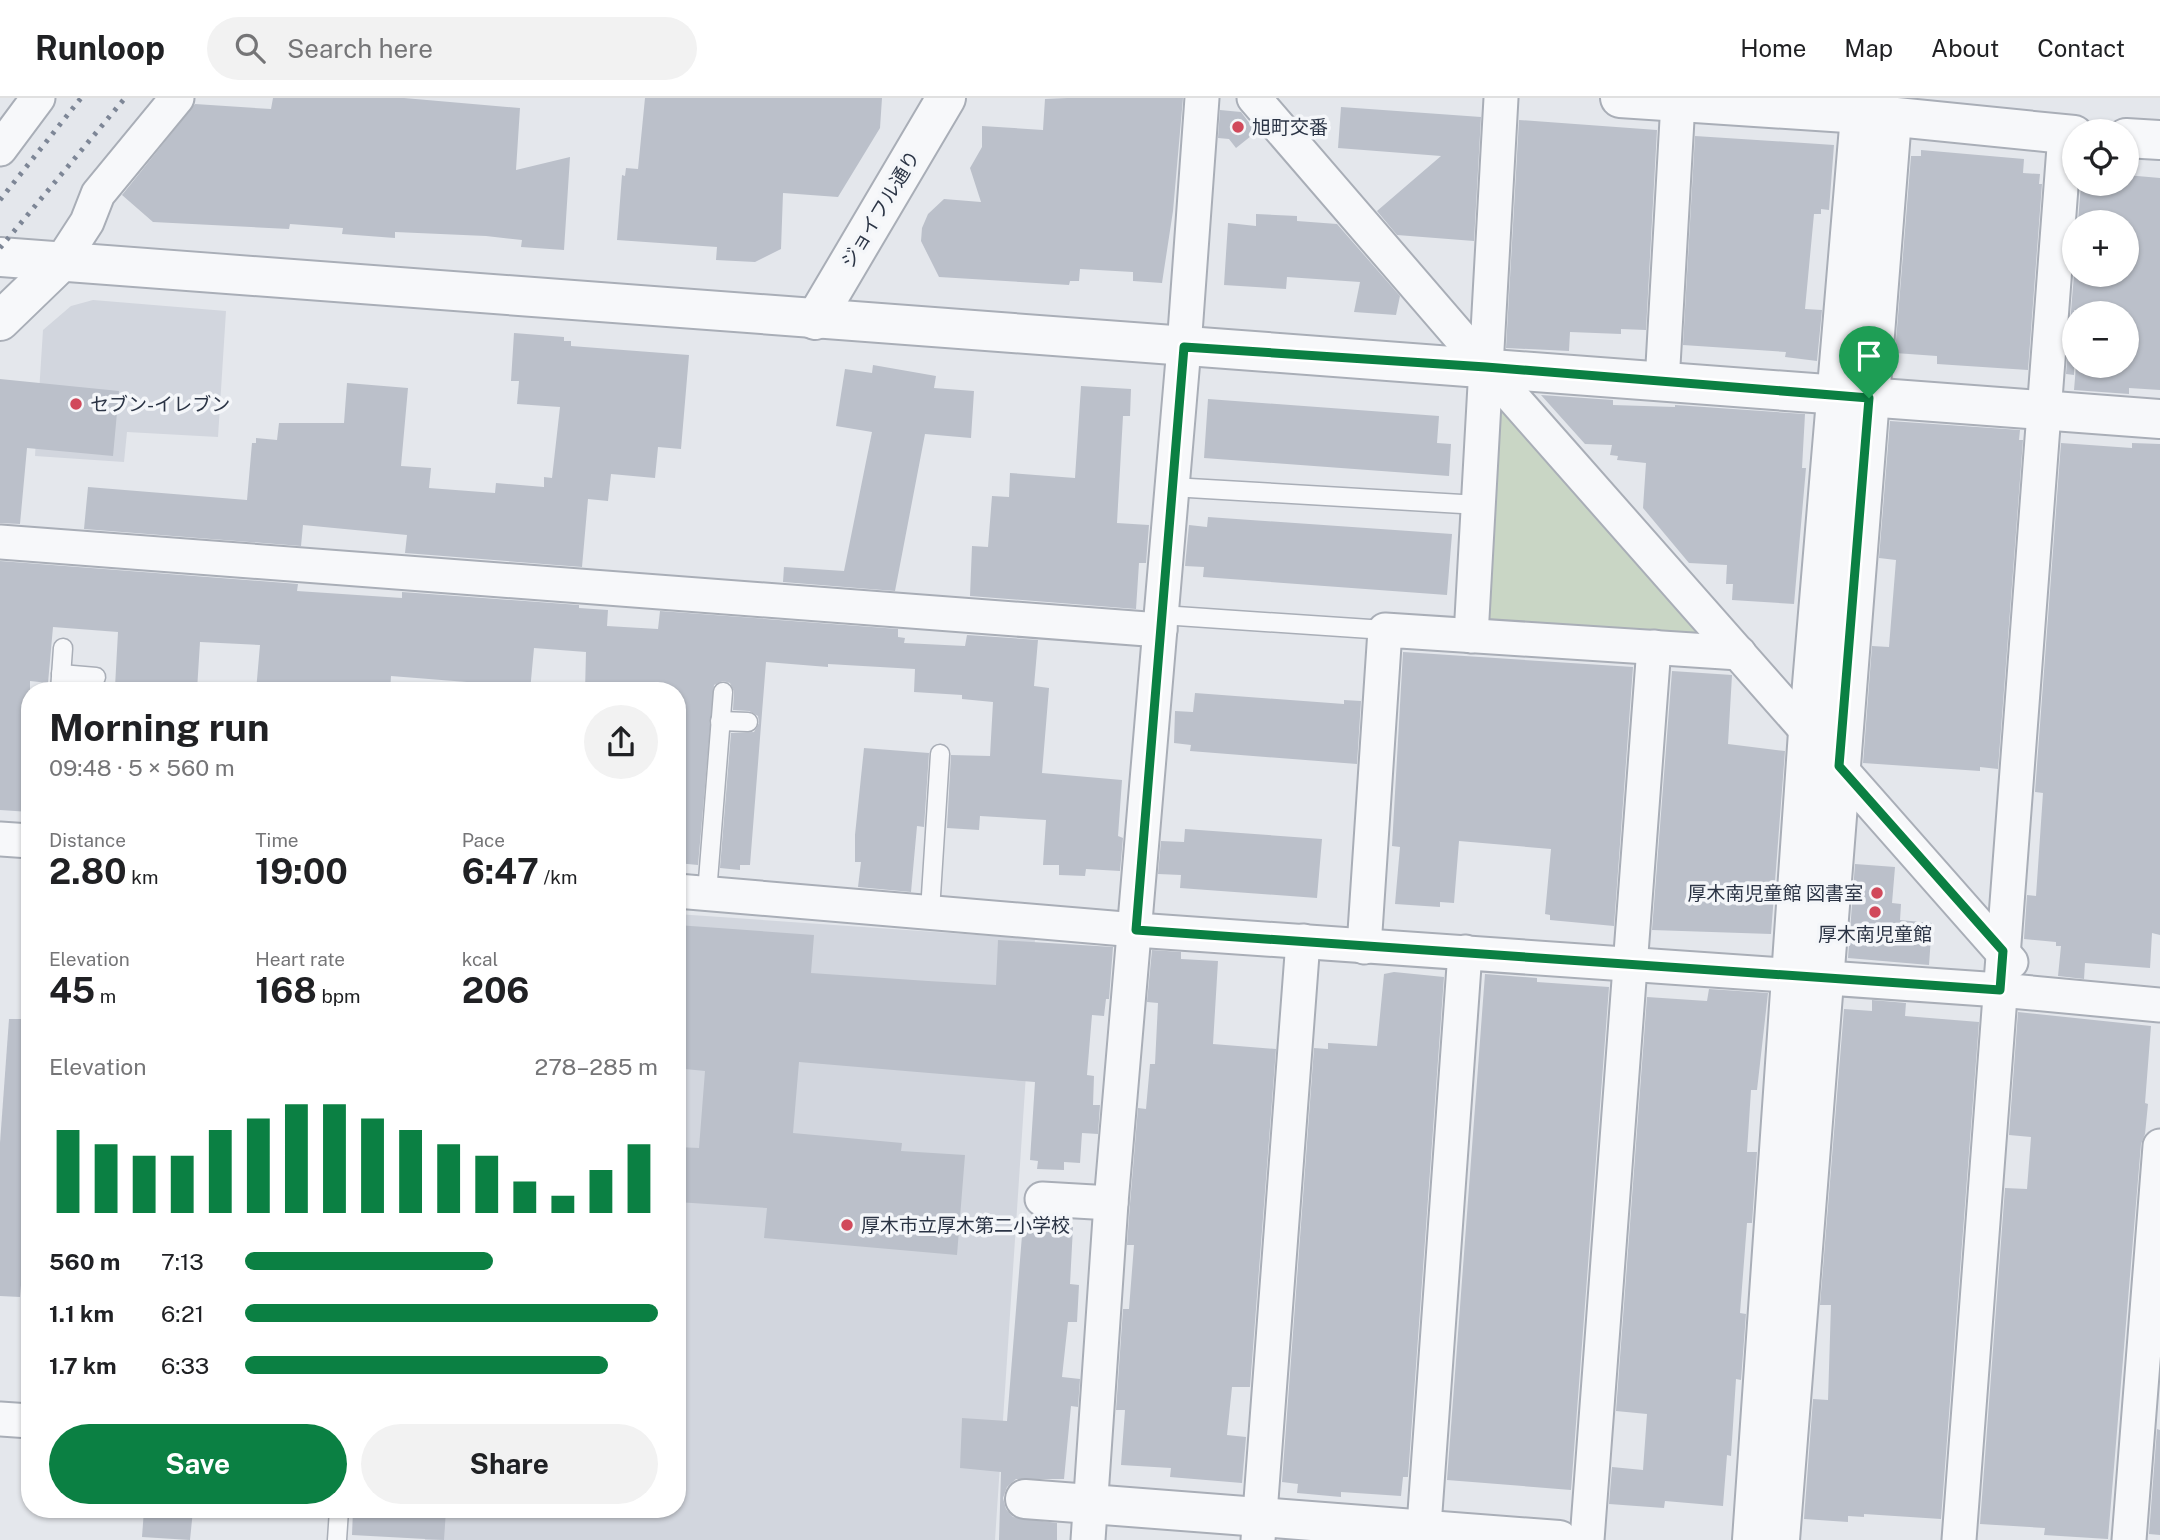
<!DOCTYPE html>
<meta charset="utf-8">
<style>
body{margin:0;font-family:"Public Sans","Noto Sans JP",sans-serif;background:#f2f2f2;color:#202124;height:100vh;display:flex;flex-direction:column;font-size:26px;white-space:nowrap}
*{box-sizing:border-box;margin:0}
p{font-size:23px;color:#757577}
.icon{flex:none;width:38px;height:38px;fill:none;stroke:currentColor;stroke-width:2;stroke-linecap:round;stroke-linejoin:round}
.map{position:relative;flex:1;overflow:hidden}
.sheet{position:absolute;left:21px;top:584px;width:665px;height:836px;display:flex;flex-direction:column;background:#fff;border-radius:28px;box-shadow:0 2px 5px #0004}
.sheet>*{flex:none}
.buttons{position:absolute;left:2062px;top:21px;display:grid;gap:14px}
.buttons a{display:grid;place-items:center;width:77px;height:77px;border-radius:50%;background:#fff;box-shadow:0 2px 5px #0004;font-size:35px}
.pin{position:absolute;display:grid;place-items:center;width:60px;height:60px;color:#fff;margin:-72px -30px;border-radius:50% 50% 50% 0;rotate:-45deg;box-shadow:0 0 7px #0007}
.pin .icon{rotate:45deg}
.round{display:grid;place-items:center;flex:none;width:74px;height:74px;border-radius:37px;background:#f2f2f2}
.overview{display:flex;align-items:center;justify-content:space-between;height:119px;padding:0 28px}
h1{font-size:38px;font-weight:700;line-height:52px}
.metrics{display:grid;grid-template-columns:repeat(3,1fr);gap:10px;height:119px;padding:7px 28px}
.metrics div{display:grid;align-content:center}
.metrics b{font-size:35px;font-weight:700}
.metrics small{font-size:19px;font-weight:400}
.metrics p{font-size:19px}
.chart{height:196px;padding:14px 28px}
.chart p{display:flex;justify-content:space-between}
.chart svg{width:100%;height:126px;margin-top:7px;stroke:#0b8043;stroke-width:6}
.action{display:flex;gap:14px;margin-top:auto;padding:14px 28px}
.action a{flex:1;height:80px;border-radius:42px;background:#0b8043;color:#fff;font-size:28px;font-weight:700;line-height:80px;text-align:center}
.action a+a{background:#f2f2f2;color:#202124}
ul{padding:0 28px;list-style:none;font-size:23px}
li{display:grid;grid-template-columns:112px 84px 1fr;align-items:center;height:52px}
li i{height:18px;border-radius:9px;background:#0b8043}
header{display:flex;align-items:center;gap:42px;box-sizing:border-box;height:98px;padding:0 35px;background:#fff;border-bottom:2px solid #e0e0e0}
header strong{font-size:33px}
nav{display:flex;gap:38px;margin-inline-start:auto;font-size:24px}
.search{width:490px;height:63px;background:#f2f2f2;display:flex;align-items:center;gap:18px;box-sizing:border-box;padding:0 24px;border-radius:38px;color:#757577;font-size:26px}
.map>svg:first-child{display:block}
</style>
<header>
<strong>Runloop</strong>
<div class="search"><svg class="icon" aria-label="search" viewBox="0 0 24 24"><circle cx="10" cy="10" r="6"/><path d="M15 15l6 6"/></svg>Search here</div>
<nav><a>Home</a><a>Map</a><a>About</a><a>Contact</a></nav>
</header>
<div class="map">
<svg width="2160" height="1442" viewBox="0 0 2160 1442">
<rect width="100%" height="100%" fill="#e4e7ec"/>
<g fill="#d2d6de">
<path d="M 93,202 L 226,213 L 218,339 L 127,334 L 124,364 L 35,358 L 43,232 L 71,208 Z"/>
<path d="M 677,816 L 1035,841 L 995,1442 L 425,1442 L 428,1412 L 677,1412 Z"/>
</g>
<path fill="#c9d6c5" d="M 1492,309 L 1508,310 L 1716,540 L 1482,522 Z"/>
<g fill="#bbc0ca">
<path d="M 273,0 L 404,0 L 520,10 L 516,72 L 570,59 L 564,152 L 521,149 L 522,142 L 486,138 L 395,134 L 395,140 L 342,136 L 343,130 L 290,126 L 289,131 L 153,124 L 122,97 L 195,6 L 271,11 Z"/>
<path d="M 645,0 L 882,0 L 880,30 L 838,99 L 783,95 L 781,151 L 755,164 L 716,162 L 717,149 L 617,142 L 622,77 L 625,78 L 626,70 L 638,71 Z"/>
<path d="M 1067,0 L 1183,0 L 1173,113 L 1162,185 L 1133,183 L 1133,174 L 1080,171 L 1079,183 L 1070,183 L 1069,187 L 939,179 L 921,143 L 922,130 L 928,116 L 944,101 L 981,104 L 970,70 L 982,49 L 982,28 L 1043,32 L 1045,1 Z"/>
<path d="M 1341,9 L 1481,19 L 1474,143 L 1397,137 L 1377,113 L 1441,58 L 1338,50 Z"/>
<path d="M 1220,12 L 1241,14 L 1256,34 L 1236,50 L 1229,41 L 1218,40 Z"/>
<path d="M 1519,22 L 1657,32 L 1646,232 L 1621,231 L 1621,236 L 1570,234 L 1569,253 L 1506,250 Z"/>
<path d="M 1695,38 L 1834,47 L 1829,112 L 1821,111 L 1821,116 L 1814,116 L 1805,211 L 1822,212 L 1817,263 L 1785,259 L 1786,254 L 1683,247 Z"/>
<path d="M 1921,52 L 2024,61 L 2023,75 L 2040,76 L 2039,86 L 2042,86 L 2028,272 L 1937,266 L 1937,258 L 1895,255 L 1911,58 L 1921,58 Z"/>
<path d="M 2126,77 L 2160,80 L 2160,292 L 2129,290 L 2129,296 L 2074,292 L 2076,268 L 2126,268 L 2126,214 L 2074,212 L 2074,277 L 2066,276 L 2074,176 L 2126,177 L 2126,124 L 2078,124 L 2081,86 L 2126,86 Z"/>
<path d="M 1256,116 L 1297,118 L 1297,123 L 1337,126 L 1400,198 L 1396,217 L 1354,214 L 1360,184 L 1287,179 L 1286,191 L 1224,187 L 1228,125 L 1256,128 Z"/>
<path d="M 514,235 L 564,239 L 564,243 L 571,243 L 571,248 L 689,257 L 681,351 L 658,349 L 655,380 L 611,376 L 608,403 L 588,401 L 582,469 L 405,455 L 407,437 L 303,427 L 301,448 L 84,431 L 88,389 L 247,402 L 252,345 L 256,345 L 256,340 L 277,342 L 279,325 L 344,325 L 347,285 L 408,290 L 401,368 L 431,370 L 429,390 L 495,395 L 496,385 L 544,389 L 544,379 L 552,380 L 560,309 L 517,306 L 519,283 L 511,283 Z"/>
<path d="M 873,267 L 936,278 L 934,290 L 974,293 L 971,340 L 925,336 L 895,493 L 783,484 L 784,469 L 844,473 L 872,334 L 836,328 L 845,271 L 872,275 Z"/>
<path d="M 0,281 L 119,293 L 113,358 L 27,350 L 20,426 L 0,425 Z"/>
<path d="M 1081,288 L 1131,291 L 1130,318 L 1123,318 L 1117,425 L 1149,427 L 1146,465 L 1139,465 L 1136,511 L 970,498 L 972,448 L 988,449 L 992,398 L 1009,399 L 1010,375 L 1075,380 Z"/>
<path d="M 1541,297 L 1613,302 L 1613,307 L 1675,309 L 1675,307 L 1805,316 L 1802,370 L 1806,370 L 1794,506 L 1732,502 L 1733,486 L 1726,486 L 1727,467 L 1689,465 L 1643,410 L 1646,365 L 1617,362 L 1618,358 L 1610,357 L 1612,347 L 1585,346 Z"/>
<path d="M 1208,301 L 1439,318 L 1437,345 L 1451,346 L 1449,378 L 1204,360 Z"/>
<path d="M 1890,323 L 2020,332 L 2019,342 L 2023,342 L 1998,671 L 1980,669 L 1980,673 L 1863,665 L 1872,548 L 1889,549 L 1896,462 L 1879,460 Z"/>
<path d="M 2061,345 L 2132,350 L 2132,345 L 2160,346 L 2160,837 L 2152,835 L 2150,870 L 2085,865 L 2084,881 L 2058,878 L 2061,848 L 2056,848 L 2056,844 L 2024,841 L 2027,797 L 2036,798 L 2043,695 L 2035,694 Z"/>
<path d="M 1208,419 L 1452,436 L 1447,497 L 1203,479 L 1204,469 L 1185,468 L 1189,427 L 1207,429 Z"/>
<path d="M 0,463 L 298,486 L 297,493 L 402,500 L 402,494 L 579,507 L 579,510 L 608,512 L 607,528 L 658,531 L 660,513 L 898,531 L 898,539 L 905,540 L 904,545 L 965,548 L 967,537 L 1038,542 L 1034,588 L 1049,590 L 1042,675 L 1122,682 L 1118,738 L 1123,740 L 1120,773 L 1086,771 L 1085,778 L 1059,777 L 1059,767 L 1043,767 L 1046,722 L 980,718 L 979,732 L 947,730 L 951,657 L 990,658 L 993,604 L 962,601 L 962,597 L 914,594 L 915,571 L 828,566 L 828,569 L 766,564 L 750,767 L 740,767 L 740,772 L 720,770 L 731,635 L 754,634 L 759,625 L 758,618 L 749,613 L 733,612 L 734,594 L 730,585 L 723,583 L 714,587 L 698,767 L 677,765 L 677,593 L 585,593 L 586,554 L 534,550 L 530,593 L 491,593 L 492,586 L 391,578 L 390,593 L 292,588 L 291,593 L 256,593 L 260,547 L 200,544 L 197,592 L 154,589 L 153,592 L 115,589 L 118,534 L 53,529 L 48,585 L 30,583 L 30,714 L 0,712 Z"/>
<path d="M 1403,554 L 1633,569 L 1614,828 L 1550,822 L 1550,817 L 1545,816 L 1551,751 L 1459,743 L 1454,805 L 1440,804 L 1440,809 L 1395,806 L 1400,749 L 1392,748 Z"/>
<path d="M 1672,573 L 1732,577 L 1728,646 L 1785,653 L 1771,836 L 1652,832 Z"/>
<path d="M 1195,595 L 1344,606 L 1344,602 L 1361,603 L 1357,666 L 1190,653 L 1191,647 L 1174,645 L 1175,613 L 1193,614 Z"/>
<path d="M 864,650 L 929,655 L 924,729 L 917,728 L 911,794 L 858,789 L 861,764 L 855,764 L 855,737 Z"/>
<path d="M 1185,731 L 1322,741 L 1317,800 L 1180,790 L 1181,777 L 1158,776 L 1161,743 L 1184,744 Z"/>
<path d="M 1855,766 L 1895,769 L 1892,805 L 1901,806 L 1900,822 L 1932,825 L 1929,867 L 1848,860 Z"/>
<path d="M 677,827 L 814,837 L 811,875 L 928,883 L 996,887 L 998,842 L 1113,849 L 1109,901 L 1106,901 L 1104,918 L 1092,917 L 1087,977 L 1094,978 L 1093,1007 L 1100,1007 L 1098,1036 L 1082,1035 L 1080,1065 L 1064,1064 L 1064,1072 L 1037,1071 L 1038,1063 L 1030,1062 L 1035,984 L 799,964 L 793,1035 L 902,1045 L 901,1053 L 965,1057 L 957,1157 L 764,1140 L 767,1110 L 677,1104 L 677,1049 L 699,1050 L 705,973 L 685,971 L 686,957 L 677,956 Z"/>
<path d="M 1152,852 L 1181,854 L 1181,861 L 1218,863 L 1213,946 L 1276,951 L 1250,1289 L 1232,1289 L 1227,1337 L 1246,1339 L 1242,1385 L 1170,1379 L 1171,1370 L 1121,1367 L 1125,1312 L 1116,1312 L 1123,1211 L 1129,1211 L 1134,1147 L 1127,1147 L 1130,1106 L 1138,1010 L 1146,1011 L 1150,966 L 1155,966 L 1158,905 L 1147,904 Z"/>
<path d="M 1394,874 L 1444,879 L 1408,1379 L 1403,1379 L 1401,1398 L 1341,1394 L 1341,1399 L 1297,1395 L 1298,1386 L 1282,1384 L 1314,950 L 1328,951 L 1328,945 L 1377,948 L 1384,876 Z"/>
<path d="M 1485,876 L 1537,880 L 1537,884 L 1609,889 L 1571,1392 L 1447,1382 Z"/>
<path d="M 1709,891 L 1768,895 L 1757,992 L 1751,992 L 1747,1054 L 1757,1054 L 1752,1125 L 1747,1125 L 1740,1215 L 1746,1216 L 1741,1282 L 1736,1281 L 1731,1358 L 1727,1357 L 1723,1408 L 1665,1403 L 1664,1410 L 1609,1406 L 1612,1369 L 1643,1372 L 1647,1316 L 1616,1313 L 1647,899 L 1707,903 Z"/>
<path d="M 1872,902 L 1906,905 L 1905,918 L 1979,924 L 1941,1421 L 1864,1416 L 1864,1419 L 1848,1418 L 1848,1424 L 1804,1421 L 1813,1301 L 1828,1302 L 1831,1207 L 1820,1207 L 1844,911 L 1872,913 Z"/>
<path d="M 2018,914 L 2151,928 L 2145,1005 L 2148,1006 L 2145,1036 L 2141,1046 L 2108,1441 L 2044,1437 L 2045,1430 L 1980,1426 L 2005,1090 L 2027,1091 L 2031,1039 L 2009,1037 Z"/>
<path d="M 9,921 L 30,921 L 30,1078 L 20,1199 L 0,1198 L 0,1045 Z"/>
<path d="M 1023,1125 L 1073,1129 L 1070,1186 L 1079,1187 L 1077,1224 L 1068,1224 L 1062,1279 L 1080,1281 L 1078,1309 L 1071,1308 L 1064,1381 L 1016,1381 L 1007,1389 L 1003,1400 L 1006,1411 L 1013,1419 L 1057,1425 L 1057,1442 L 999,1442 L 1001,1374 L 960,1370 L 962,1320 L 1007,1323 Z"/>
<path d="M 2157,1331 L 2160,1332 L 2160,1437 L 2149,1436 Z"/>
<path d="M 144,1412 L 193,1412 L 190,1442 L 142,1439 Z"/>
<path d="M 353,1412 L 446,1412 L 444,1442 L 352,1437 Z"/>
</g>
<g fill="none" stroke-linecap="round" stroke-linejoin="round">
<defs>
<g id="service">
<path d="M 1172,389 L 1479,407"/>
<path d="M 1162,517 L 1385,532"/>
<path d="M 61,576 L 96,579"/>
<path d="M 60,593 L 63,550"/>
<path d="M 720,623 L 748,624"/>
<path d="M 707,795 L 723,594"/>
<path d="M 930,813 L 940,656"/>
<path d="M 337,1442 L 339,1412"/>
</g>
<g id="minor">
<path d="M 1254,0 L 1486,269 L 2011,864"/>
<path d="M 0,51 L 38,0"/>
<path d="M 61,164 L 87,124 L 98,96 L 177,0"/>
<path d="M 1662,285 L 1678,4"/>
<path d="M 0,444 L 1160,532"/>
<path d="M 1471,538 L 1501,0"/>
<path d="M 0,741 L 30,743"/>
<path d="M 677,793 L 1136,832 L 2000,892 L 2160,907"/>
<path d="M 1364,849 L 1385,532 L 1739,555"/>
<path d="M 1042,1101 L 1111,1105"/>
<path d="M 0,1321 L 30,1323"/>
<path d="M 1088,1442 L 1111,1105 L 1184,249 L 1202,0"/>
<path d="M 1258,1442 L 1303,843"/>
<path d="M 1423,1442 L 1465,854"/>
<path d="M 1587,1442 L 1654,549"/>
<path d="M 1959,1442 L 2065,36"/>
<path d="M 2129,1442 L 2160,1048"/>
</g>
<g id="tertiary">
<path d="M 1620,0 L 1877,17 L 2074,37"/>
<path d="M 2126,40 L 2160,42"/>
<path d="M 0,159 L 2160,321"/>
<path d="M 815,222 L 946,0"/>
<path d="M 0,223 L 61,164"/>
<path d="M 1025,1401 L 1559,1442"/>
<path d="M 1752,1442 L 1808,634 L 1859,29 L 1877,17"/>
<path d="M 1780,1442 L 1891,33 L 1877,17"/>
</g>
</defs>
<use href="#service" stroke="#a9aeb7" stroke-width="21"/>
<use href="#minor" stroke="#a9aeb7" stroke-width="37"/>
<use href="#tertiary" stroke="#a9aeb7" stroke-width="42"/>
<use href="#service" stroke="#f7f8fa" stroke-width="18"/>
<use href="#minor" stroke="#f7f8fa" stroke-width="33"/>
<use href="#tertiary" stroke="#f7f8fa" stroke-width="38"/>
<g stroke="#7d8696" stroke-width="5" stroke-dasharray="3.5 7" stroke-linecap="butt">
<path d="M 0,102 L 81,0"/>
<path d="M 0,150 L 125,0"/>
</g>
</g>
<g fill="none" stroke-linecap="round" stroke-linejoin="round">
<defs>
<path id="route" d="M 1184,249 L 1486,269 L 1869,300 L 1839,668 L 2003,853 L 2000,892 L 1136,832 Z"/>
</defs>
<use href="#route" stroke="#fff" stroke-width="14"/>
<use href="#route" stroke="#0b8043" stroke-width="9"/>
</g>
<g fill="#d1495b" stroke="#f4f6f9" stroke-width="2.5">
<circle cx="1238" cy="29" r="7"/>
<circle cx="76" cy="306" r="7"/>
<circle cx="1877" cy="795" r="7"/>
<circle cx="1875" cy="814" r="7"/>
<circle cx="847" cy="1127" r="7"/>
</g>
<g text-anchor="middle" stroke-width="7" stroke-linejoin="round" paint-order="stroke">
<g font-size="19" fill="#2b3445" stroke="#f4f6f9" text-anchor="start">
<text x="1252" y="36">旭町交番</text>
<text x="90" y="313">セブン-イレブン</text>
<text x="1863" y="802" text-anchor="end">厚木南児童館 図書室</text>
<text x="1875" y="843" text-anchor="middle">厚木南児童館</text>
<text x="861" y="1134">厚木市立厚木第二小学校</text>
</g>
<g font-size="19" fill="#2b3445" stroke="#f4f6f9">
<text transform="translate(880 111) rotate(-59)" y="7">ジョイフル通り</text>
</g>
</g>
</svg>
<div class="buttons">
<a><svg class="icon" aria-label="locate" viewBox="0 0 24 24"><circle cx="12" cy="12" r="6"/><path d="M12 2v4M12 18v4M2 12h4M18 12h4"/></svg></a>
<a>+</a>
<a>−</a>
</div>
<div class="pin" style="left:1869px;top:300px;background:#1e9e55"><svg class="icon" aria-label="arrive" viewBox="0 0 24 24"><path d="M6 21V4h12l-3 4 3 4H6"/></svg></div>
<section class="sheet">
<div class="overview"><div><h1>Morning run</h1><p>09:48 · 5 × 560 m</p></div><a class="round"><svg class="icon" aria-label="share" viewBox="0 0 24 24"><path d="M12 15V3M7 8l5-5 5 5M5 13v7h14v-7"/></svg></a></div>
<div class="metrics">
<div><p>Distance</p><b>2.80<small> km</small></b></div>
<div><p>Time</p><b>19:00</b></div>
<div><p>Pace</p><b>6:47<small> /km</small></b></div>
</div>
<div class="metrics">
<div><p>Elevation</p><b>45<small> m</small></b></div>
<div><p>Heart rate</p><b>168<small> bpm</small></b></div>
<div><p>kcal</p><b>206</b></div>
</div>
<div class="chart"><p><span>Elevation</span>278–285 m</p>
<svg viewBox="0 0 160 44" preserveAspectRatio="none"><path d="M5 44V15M15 44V20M25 44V24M35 44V24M45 44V15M55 44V11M65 44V6M75 44V6M85 44V11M95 44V15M105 44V20M115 44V24M125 44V33M135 44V38M145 44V29M155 44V20"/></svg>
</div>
<ul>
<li><b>560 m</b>7:13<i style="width:60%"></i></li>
<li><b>1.1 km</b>6:21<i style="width:100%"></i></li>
<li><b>1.7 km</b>6:33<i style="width:88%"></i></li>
</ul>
<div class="action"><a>Save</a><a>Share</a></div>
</section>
</div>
